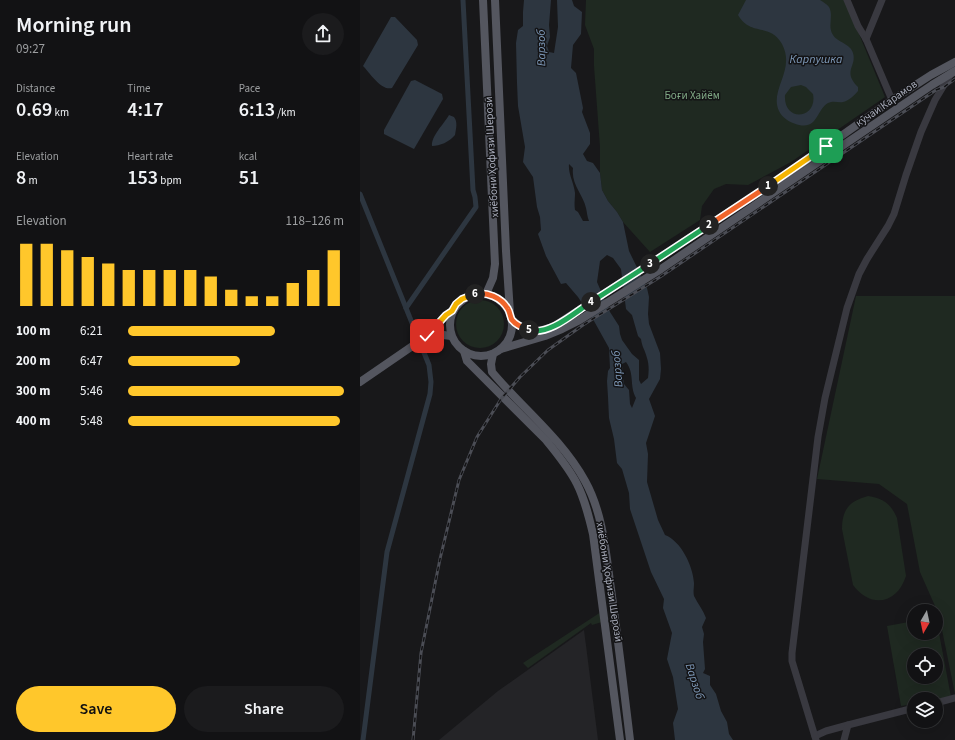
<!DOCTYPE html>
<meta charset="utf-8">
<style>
body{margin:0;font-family:"Source Sans 3",sans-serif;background:#1b1b1d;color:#f1f3f6;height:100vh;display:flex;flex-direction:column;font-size:15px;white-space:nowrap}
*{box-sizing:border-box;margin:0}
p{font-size:13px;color:#9c9ea0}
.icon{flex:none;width:22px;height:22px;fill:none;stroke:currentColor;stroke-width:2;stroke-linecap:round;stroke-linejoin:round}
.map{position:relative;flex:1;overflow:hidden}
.details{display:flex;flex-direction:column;background:#121214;width:360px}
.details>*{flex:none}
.needle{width:26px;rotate:189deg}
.buttons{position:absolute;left:547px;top:604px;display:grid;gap:8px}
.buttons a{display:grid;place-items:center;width:36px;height:36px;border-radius:50%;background:#121214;box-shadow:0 4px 16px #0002,0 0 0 1px #313234;font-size:20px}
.pin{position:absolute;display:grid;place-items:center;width:34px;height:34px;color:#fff;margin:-17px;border-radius:8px;box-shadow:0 2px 6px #0006}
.km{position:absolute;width:20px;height:20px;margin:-10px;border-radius:50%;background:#222;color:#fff;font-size:11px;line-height:20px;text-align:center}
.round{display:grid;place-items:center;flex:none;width:42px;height:42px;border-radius:21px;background:#1b1b1d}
.headline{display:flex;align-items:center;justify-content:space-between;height:68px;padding:0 16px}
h1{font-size:22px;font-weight:600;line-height:30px}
.figures{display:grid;grid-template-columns:repeat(3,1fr);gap:6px;height:68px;padding:4px 16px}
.figures div{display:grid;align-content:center}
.figures b{font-size:20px;font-weight:600}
.figures small{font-size:11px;font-weight:400}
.figures p{font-size:11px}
.chart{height:112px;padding:8px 16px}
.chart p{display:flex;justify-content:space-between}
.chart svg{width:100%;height:72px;margin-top:4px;stroke:#ffc72b;stroke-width:6}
.action{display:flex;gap:8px;margin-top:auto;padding:8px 16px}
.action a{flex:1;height:46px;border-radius:24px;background:#ffc72b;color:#111;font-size:16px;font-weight:600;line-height:46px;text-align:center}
.action a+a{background:#1b1b1d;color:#f1f3f6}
ul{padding:0 16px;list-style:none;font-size:13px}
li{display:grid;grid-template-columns:64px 48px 1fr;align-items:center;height:30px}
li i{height:10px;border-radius:5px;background:#ffc72b}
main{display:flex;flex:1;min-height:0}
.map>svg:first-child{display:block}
</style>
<main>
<section class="details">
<div class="headline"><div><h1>Morning run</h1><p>09:27</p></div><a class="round"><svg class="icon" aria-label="share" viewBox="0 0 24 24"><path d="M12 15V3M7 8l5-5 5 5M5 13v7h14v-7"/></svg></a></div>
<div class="figures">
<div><p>Distance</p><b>0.69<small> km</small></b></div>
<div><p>Time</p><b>4:17</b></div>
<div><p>Pace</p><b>6:13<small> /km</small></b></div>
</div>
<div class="figures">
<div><p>Elevation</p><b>8<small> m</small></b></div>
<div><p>Heart rate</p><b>153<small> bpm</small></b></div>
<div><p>kcal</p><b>51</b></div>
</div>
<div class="chart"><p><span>Elevation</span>118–126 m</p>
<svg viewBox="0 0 160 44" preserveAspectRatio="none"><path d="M5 44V6M15 44V6M25 44V10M35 44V14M45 44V18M55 44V22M65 44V22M75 44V22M85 44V22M95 44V26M105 44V34M115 44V38M125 44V38M135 44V30M145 44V22M155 44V10"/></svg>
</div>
<ul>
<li><b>100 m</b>6:21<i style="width:68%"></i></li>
<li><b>200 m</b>6:47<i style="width:52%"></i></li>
<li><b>300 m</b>5:46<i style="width:100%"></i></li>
<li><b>400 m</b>5:48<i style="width:98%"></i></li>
</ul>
<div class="action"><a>Save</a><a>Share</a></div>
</section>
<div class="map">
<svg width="595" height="740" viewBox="0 0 595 740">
<rect width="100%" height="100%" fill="#18181a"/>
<path fill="#242427" d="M 224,630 L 238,740 L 79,740 L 138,691 Z"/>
<g fill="#1f2921" fill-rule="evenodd">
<path d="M 226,0 L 485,0 L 525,97 L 431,162 L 388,185 L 366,184 L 354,189 L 342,206 L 340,220 L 290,252 L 263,222 L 257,212 L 248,201 L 242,190 L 240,173 L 240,147 L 234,66 L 234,49 L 225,25 Z"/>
<path d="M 496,296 L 595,296 L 595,694 L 579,615 L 560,572 L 547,504 L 519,484 L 457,479 Z"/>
<circle cx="120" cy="324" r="24"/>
<path d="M 508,496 C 523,498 531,504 537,518 L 546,576 C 537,604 511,609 493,585 L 482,529 C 482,510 489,501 508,496 Z"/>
<path d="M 241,612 L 242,622 L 232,625 L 231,623 L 168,668 L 163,663 Z"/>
<path d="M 576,617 L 591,697 L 576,700 L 554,699 L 554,704 L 541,706 L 527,626 L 554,621 L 554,633 L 576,633 ZM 554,655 L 576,655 L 576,677 L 554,677 Z"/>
</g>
<g fill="#2d3640" fill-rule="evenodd">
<path d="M 164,0 L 191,0 L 189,25 L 190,37 L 187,46 L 189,52 L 194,53 L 198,27 L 197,0 L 212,0 L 214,6 L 222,12 L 221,34 L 213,45 L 211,68 L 216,73 L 223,108 L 222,112 L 230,133 L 230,144 L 223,154 L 227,161 L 233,163 L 240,173 L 242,190 L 248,201 L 257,212 L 263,222 L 269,251 L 287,288 L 289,297 L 288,314 L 289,324 L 300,353 L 301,369 L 300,379 L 289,399 L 295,416 L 286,443 L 288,454 L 287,482 L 298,520 L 305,535 C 321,541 333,566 334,583 C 334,588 333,592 334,596 C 338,604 343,610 346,618 L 342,627 L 344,634 L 343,642 L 345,669 L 343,673 L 350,676 L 350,685 L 356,694 L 361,711 L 367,722 L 369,734 L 373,740 L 315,740 L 313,723 L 318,709 L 313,677 L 307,659 L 312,633 L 303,608 L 304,599 L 291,572 L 270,509 L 269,493 L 262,469 L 257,463 L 254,439 L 249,418 L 248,397 L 247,381 L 248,371 L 250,368 L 249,348 L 234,321 L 218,297 L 206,283 L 201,284 L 186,256 L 178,234 L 181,230 L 180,217 L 177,207 L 173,177 L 163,162 L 165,147 L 158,106 L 157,83 L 156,43 L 158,30 L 163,26 L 163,12 ZM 209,164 L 213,168 C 211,185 223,194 226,208 C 227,212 227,216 229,221 L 223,221 L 218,212 L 215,210 C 214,204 215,199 215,193 C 214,183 208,174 209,164 ZM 247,255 L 253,258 L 261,269 L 266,309 L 272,315 L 278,336 L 281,339 C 282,347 285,350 287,358 C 289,364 289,371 288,378 L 281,384 L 279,380 L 279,360 L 272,354 L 262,340 L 260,334 L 259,326 L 250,312 L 237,282 L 240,261 ZM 266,362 C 275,374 269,385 276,398 L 272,408 L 270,404 L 269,390 L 264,384 L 263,378 L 262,364 Z"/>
<path d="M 386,0 L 460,0 C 463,2 467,4 469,7 C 474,16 467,26 473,35 C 477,42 491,44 493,53 C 497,67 482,71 498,87 L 498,91 C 495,95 488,101 483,102 C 478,103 474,100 468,103 C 455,111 458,133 433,123 C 428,121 422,117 419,111 C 409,90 436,70 422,44 C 409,22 391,37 378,15 ZM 441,85 L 446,87 L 453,94 C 458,119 423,123 425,95 L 431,87 Z"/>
<path d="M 31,17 L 35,17 L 57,40 L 58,45 L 32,88 C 21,91 10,73 3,66 Z"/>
<path d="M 55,80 L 82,94 L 83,99 L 54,149 L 24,134 L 24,130 L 51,81 Z"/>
<path d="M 89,115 L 94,117 C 98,122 96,129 95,135 C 89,142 80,146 72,146 C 71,136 84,124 89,115 Z"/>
</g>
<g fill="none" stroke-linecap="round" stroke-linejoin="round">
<g stroke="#2d3640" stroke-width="5">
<path d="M 0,194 L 69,365 L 71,382 L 70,394 L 27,552 L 3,740"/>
<path d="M 46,308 L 116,207 L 115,197 L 113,190 L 103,0"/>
</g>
<g stroke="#393940" stroke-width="7">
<path d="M 487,0 L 498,26 L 506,39 L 532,100"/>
<path d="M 506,39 L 522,0"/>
<path d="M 576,703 L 595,698"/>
<path d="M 455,736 L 466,731 L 488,725"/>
<path d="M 456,740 L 432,661 L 432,653 L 458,437 L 465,398 L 487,308 L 499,274 L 507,259 L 528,226 L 534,214 L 546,175 L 561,132 L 575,100 L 592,72"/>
<path d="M 484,740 L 488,725 L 554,708"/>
</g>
<g stroke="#54565f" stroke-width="8">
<path d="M 123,0 L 135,264 L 133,278 L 126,294"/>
<path d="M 135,0 L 146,251 L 150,313"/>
<circle cx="121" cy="325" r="31"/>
<path d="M 152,320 C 167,334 179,333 196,325 L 426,175 L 532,100 L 571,75 L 595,62"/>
<path d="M 67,336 L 76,334 L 91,336"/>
<path d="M 141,349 L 185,336 L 202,329 L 218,321 L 301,269 L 572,85 L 595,71"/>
<path d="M 104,351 L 107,361 L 186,440 C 197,454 209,468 217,484 C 225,500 229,517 233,534 L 260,740"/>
<path d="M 133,354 L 131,364 L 132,372 C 162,408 202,439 225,481 C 243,513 246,553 251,589 C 258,639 264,690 270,740"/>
<path d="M 0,382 L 67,336 L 86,315 L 92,311"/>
</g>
<defs>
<path id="rail" d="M 53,740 L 61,653 L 80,559 L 99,480 L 117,437 L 141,399 L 160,377 L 188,350 L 223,325 L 300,277 L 576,90 L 584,87 L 595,79"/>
</defs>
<use href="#rail" stroke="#4b4d55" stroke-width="3"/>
<use href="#rail" stroke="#131315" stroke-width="1.5" stroke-dasharray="4.5" stroke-linecap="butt"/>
</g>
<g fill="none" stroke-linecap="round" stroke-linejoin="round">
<defs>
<path id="split-1" d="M 408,186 L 466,146"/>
<path id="split-2" d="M 349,225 L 408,186"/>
<path id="split-3" d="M 290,264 L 349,225"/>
<path id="split-4" d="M 231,302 L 290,264"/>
<path id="split-5" d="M 169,330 C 189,336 214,313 231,302"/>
<path id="split-6" d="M 115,294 C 127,292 141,297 148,309 C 150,312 150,317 152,320 C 156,325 163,328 169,330"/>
<path id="split-7" d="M 67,336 L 86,315 L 92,311 L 96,304 L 102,299 L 115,294"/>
</defs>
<use href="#split-1" stroke="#fff" stroke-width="8"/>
<use href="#split-2" stroke="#fff" stroke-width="8"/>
<use href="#split-3" stroke="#fff" stroke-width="8"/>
<use href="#split-4" stroke="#fff" stroke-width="8"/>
<use href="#split-5" stroke="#fff" stroke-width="8"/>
<use href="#split-6" stroke="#fff" stroke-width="8"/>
<use href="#split-7" stroke="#fff" stroke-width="8"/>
<use href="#split-1" stroke="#f5b400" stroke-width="5"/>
<use href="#split-2" stroke="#f0652b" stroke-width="5"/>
<use href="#split-3" stroke="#22a559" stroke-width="5"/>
<use href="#split-4" stroke="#22a559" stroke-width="5"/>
<use href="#split-5" stroke="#22a559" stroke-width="5"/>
<use href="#split-6" stroke="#f0652b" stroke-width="5"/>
<use href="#split-7" stroke="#f5b400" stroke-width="5"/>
</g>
<g text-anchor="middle" stroke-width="3" stroke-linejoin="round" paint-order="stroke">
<g font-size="11" fill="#7fa784" stroke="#131315">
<text x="332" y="99">Боғи Хайём</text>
</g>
<g font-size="11" fill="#a9adbb" stroke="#131315">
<text transform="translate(526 103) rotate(-35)" y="4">кӯчаи Карамов</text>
<text transform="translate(131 157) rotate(-93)" y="4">хиёбони Ҳофизи Шерозӣ</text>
<text transform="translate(250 582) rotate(81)" y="4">хиёбони Ҳофизи Шерозӣ</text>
</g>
<g font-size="12" font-style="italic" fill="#7e99b8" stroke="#131315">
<text transform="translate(181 48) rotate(-91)" y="4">Варзоб</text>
<text x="456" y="63">Карпушка</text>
<text transform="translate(257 369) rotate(-95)" y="4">Варзоб</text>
<text transform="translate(335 681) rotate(72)" y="4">Варзоб</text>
</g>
</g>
</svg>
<div class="buttons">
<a><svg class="needle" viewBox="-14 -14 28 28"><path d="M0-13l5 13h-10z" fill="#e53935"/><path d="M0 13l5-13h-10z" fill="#9c9ea0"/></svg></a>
<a><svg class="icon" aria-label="locate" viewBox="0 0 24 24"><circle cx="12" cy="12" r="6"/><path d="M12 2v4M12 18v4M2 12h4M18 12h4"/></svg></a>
<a><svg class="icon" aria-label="layers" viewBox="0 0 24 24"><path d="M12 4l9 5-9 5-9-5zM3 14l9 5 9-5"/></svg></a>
</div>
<div class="pin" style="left:466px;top:146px;background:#1e9e55"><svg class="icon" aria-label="arrive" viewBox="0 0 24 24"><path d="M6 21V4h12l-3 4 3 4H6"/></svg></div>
<div class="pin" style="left:67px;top:336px;background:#d93025"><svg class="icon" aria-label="check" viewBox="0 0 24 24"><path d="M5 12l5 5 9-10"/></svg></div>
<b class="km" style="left:408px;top:186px">1</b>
<b class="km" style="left:349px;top:225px">2</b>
<b class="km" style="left:290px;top:264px">3</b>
<b class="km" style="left:231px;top:302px">4</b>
<b class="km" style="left:169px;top:330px">5</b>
<b class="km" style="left:115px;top:294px">6</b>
</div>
</main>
